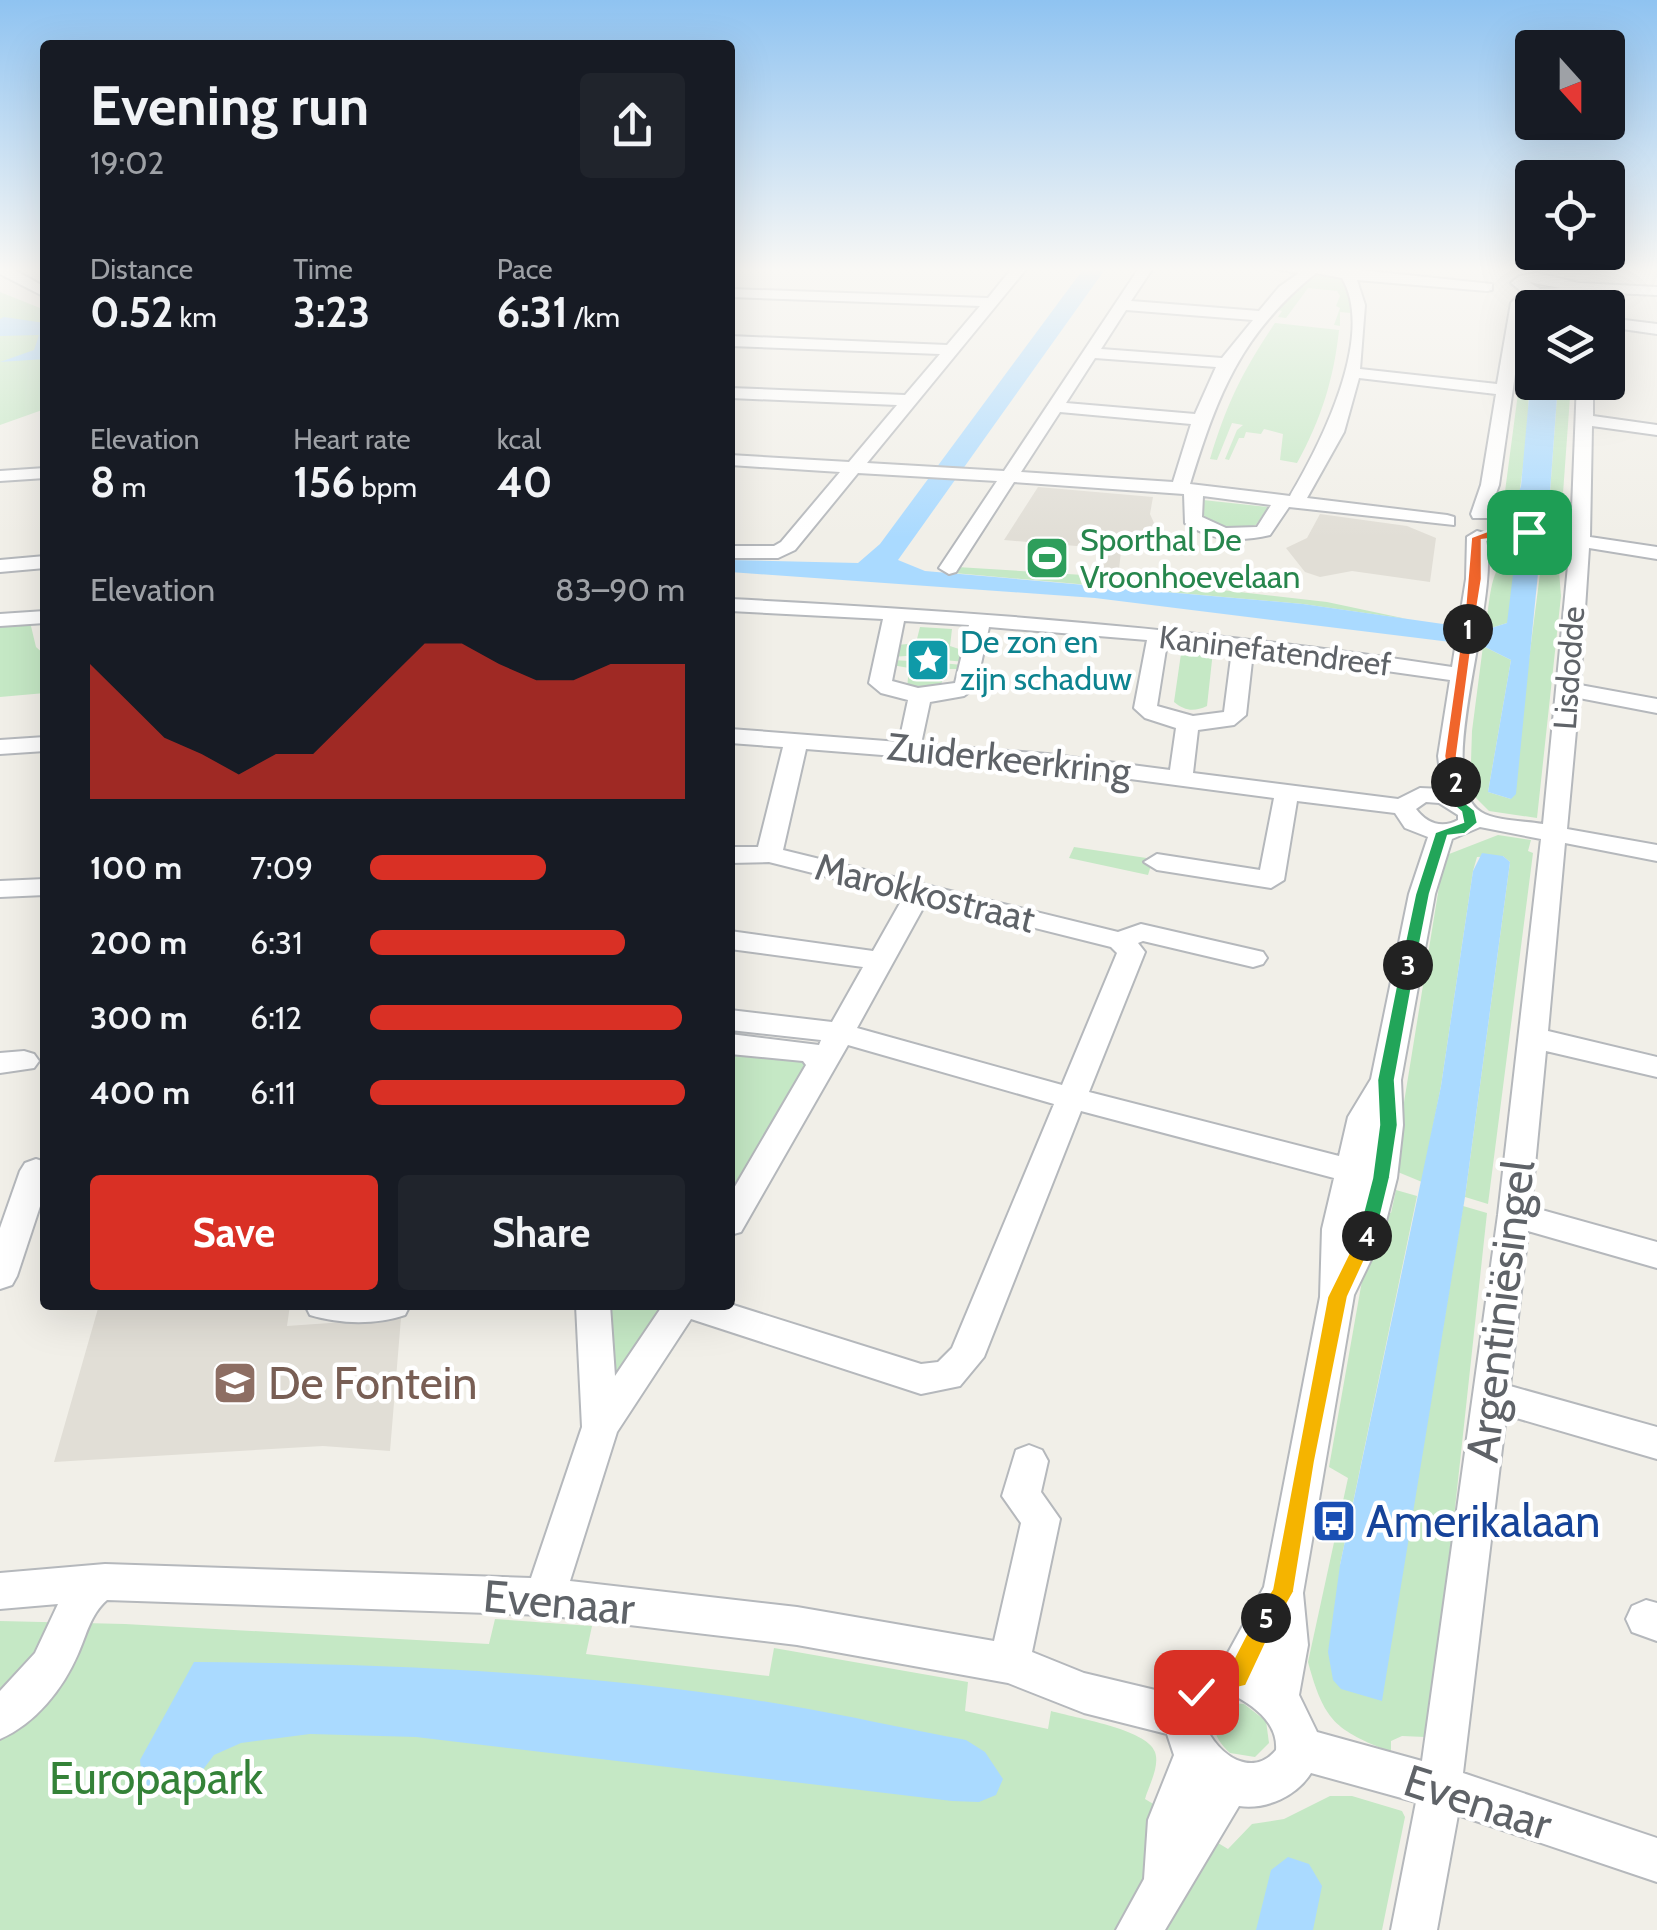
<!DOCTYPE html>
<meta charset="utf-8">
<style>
body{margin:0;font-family:Cabin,sans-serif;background:#20242c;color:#f1f3f6;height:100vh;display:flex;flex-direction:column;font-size:38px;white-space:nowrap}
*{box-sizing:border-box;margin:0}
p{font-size:32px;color:#9ea1a6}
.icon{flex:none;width:55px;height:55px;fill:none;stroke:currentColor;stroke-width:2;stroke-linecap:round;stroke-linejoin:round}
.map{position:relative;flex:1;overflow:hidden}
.panel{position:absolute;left:40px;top:40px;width:695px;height:1270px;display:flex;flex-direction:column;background:#171b24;border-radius:10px;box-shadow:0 10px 40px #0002}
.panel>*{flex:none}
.needle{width:65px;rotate:159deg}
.fabs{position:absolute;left:1515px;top:30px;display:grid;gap:20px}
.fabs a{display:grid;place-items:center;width:110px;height:110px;border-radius:10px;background:#171b24;box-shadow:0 10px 40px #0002;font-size:50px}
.pin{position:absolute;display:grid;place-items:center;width:85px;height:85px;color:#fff;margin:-42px;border-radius:20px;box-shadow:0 5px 15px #0006}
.km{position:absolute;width:50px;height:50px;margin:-25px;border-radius:50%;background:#222;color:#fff;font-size:28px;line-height:50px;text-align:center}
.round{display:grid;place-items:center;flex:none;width:105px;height:105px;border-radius:10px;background:#20242c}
.head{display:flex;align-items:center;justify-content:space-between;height:170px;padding:0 50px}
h1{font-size:55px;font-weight:800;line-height:75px}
.metrics{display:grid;grid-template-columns:repeat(3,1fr);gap:15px;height:170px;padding:10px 50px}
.metrics div{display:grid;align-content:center}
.metrics b{font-size:42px;font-weight:800}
.metrics small{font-size:28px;font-weight:400}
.metrics p{font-size:28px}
.chart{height:280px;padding:20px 50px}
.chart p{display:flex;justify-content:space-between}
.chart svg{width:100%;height:180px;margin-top:10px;fill:#d93025;opacity:.7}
.cta{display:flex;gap:20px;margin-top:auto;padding:20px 50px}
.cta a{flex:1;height:115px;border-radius:10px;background:#d93025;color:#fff;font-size:40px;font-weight:800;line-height:115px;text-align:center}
.cta a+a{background:#20242c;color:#f1f3f6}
ul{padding:0 50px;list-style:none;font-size:32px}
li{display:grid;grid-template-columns:160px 120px 1fr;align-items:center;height:75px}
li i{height:25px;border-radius:12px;background:#d93025}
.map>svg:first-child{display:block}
</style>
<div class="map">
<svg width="1657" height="1930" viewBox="0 0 1657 1930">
<rect width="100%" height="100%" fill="#f1efe8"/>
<g fill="#e1ded6">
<path d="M 1038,487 L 1153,497 L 1150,514 L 1154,523 L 1179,540 L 1160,549 L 1122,543 L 1118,578 L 1099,576 L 1101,548 L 1004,540 Z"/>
<path d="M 1320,514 L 1407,526 L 1436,538 L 1430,582 L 1352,571 L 1320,577 L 1305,572 L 1286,548 L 1307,538 Z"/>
<path d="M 99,1305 L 290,1305 L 287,1326 L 401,1318 L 390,1451 L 323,1446 L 54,1462 Z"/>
</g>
<g fill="#c5e8c5">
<path d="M 1322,272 L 1347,279 L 1351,313 L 1340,312 L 1340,326 L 1334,325 L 1340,308 L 1336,306 L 1340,296 L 1337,291 L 1308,288 L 1286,318 L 1278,317 L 1282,311 L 1274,309 L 1312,274 Z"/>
<path d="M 0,292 L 45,310 L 45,409 L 0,425 Z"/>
<path d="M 1532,313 L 1527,437 L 1519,497 L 1549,506 L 1558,383 L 1571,383 L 1561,521 L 1570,523 L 1568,531 L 1538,526 L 1504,499 L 1527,325 Z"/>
<path d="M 1275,323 L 1339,330 C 1334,378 1321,420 1297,463 L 1280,460 L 1283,434 L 1264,429 L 1261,434 L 1246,432 L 1244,438 L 1239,438 L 1229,460 L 1225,459 L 1237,430 L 1243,425 L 1232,423 L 1217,460 L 1210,459 C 1227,403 1242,372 1275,323 Z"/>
<path d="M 1203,500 L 1268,507 L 1256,525 C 1234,532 1218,528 1199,516 Z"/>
<path d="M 1538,543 L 1557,545 L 1561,596 L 1537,818 L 1489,811 L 1470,792 L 1472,731 L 1483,646 L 1511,660 L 1488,792 L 1511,799 L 1542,558 L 1507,623 L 1485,630 C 1493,585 1487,554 1538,543 Z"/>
<path d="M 957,567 L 1099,576 L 1327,602 L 1407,619 L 1303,604 L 954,573 Z"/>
<path d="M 30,622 L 36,647 L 45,655 L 45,693 L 0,697 L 0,625 Z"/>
<path d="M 920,627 L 952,629 L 950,646 L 965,651 L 966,662 L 943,660 L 933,654 L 892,657 L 898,645 L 916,643 Z"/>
<path d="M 1182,647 L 1213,651 L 1207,706 C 1194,712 1185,711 1174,702 Z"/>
<path d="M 891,660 L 911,661 L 923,668 L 942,663 L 962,665 L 961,669 L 946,669 L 939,691 L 907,688 L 909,668 L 892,665 Z"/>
<path d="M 1498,835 L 1531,840 L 1528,851 L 1533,853 L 1488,1204 L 1465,1197 L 1510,862 L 1503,856 L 1477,857 L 1473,871 L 1441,1086 L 1422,1182 L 1393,1170 L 1444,856 Z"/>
<path d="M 1074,847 L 1153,859 L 1148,875 L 1069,858 Z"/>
<path d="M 730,1051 L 795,1058 L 809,1065 L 730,1208 Z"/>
<path d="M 1396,1190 L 1417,1196 L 1340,1565 L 1381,1701 L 1463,1206 L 1487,1213 L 1447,1582 L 1425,1737 L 1402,1736 L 1391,1741 L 1391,1752 C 1335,1730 1324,1721 1308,1662 L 1348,1478 L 1329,1467 L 1363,1275 L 1386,1212 L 1391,1213 Z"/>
<path d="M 607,1305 L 644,1305 L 658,1310 L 661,1320 L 619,1384 L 602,1382 Z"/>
<path d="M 495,1619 L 592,1626 L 586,1654 L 769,1676 L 774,1648 L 968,1682 L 965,1711 L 1048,1729 L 1051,1711 C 1075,1718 1147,1729 1155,1752 C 1160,1766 1149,1785 1145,1799 L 1228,1849 L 1252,1824 L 1284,1819 L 1330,1796 L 1352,1796 L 1402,1811 L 1405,1817 L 1382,1930 L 0,1930 L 0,1621 L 125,1624 L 489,1644 Z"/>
<path d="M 1231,1703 L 1244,1704 L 1266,1721 L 1269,1743 L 1255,1757 L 1230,1753 C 1212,1737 1206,1716 1231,1703 Z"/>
</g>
<g fill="#aadaff">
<path d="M 1084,268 L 1106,268 L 898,560 L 925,571 L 1303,604 L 1485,630 L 1507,623 L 1516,550 L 1540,553 L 1516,794 L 1511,799 L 1488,792 L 1511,660 L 1483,646 L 1095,598 L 730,572 L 730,560 L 858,563 L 880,544 Z"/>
<path d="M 4,317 L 45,323 L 45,359 L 0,362 L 34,350 L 39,335 L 0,336 L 0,319 Z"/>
<path d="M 1532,364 L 1532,382 L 1558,383 L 1549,506 L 1548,516 L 1521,514 L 1514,505 L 1521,486 Z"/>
<path d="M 1482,853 L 1503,856 L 1510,862 L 1465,1197 L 1382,1701 L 1341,1689 L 1333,1680 L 1328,1652 L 1340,1565 L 1441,1086 L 1473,871 Z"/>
<path d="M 194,1662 C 392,1664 591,1672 786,1705 C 846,1715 906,1729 966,1740 L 985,1752 L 1003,1779 L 996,1795 L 979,1802 L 952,1801 L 416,1737 L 310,1734 L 241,1743 L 214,1755 L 193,1783 L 172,1792 L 155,1794 L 142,1781 L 140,1760 Z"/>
<path d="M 1288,1857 L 1309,1864 L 1322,1886 L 1313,1930 L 1256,1930 L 1271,1870 Z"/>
</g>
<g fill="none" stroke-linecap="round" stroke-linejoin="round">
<defs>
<g id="minor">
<path d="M 0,268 L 11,268 L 45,287 L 45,297 L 0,274 Z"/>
<path d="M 1012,268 L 1027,268 L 867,463 L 1004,471 L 1139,268 L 1153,268 L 1131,301 L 1259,311 L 1279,287 L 1299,273 L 1271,268 L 1340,268 L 1492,284 L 1492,290 L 1487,291 L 1357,280 L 1365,305 L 1360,369 L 1497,384 L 1511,303 L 1522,292 L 1511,283 L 1519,276 L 1537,273 L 1579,283 L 1657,287 L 1657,295 C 1626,294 1546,287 1525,305 L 1499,485 L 1487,518 L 1473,518 L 1471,514 L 1481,485 L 1496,394 L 1359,378 L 1344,432 L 1307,498 L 1447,515 L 1454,517 L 1454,525 L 1289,507 L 1270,535 C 1240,542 1211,541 1185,523 L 1184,494 L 1014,482 L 956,572 L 949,574 L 939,568 L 997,481 L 858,473 L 795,550 L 778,558 L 730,558 L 730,546 L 774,546 L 781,542 L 840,472 L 730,465 L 730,455 L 849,462 L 897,405 L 730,398 L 730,388 L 905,395 L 940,354 L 730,346 L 730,336 L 947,345 L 980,306 L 730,297 L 730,289 L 988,298 ZM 1316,273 L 1342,278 C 1376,336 1320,445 1290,496 L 1190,484 C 1218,393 1241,334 1316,273 ZM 1529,282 L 1560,288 L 1540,289 ZM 1126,310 L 1253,320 L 1222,358 L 1101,349 ZM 1095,358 L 1216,367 L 1195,414 L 1066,403 ZM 1060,412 L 1191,424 L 1173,482 L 1021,472 ZM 1203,496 L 1271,505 L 1257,527 L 1226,528 L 1202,517 Z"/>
<path d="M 1608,318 L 1657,324 L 1657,334 L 1608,327 Z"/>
<path d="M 1577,382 L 1593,382 L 1593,416 L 1657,425 L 1657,435 L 1592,426 L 1590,537 L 1657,547 L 1657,559 L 1589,548 L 1580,685 L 1657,699 L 1657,713 L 1579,698 L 1567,829 L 1657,845 L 1657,861 L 1565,843 L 1548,1031 L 1657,1057 L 1657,1077 L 1546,1051 L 1531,1207 L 1657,1242 L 1657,1268 L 1528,1231 L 1510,1386 L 1657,1427 L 1657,1459 L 1506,1415 L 1463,1773 L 1657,1838 L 1657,1882 L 1458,1815 L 1437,1930 L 1391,1930 L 1416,1802 L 1311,1773 C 1297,1796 1266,1810 1239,1806 L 1165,1930 L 1116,1930 L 1144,1879 L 1148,1820 L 1174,1755 L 1167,1734 L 1084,1713 L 1008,1683 L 797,1645 L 545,1615 L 107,1600 C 90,1615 87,1634 78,1654 C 63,1689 35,1724 0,1739 L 0,1691 L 35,1653 L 58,1604 L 0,1609 L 0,1573 L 105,1564 L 531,1578 L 582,1427 L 576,1305 L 610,1305 L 615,1376 L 663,1305 L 730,1304 L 921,1364 L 938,1362 L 952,1348 L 1054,1104 L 848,1045 L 741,1232 L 730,1235 L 730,1195 L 806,1065 L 803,1061 L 730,1054 L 730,1034 L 819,1045 L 821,1040 L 730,1030 L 730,1010 L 832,1022 L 863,967 L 730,949 L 730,931 L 873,951 L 904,896 L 769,862 L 730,863 L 730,847 L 758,847 L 783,747 L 730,743 L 730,729 L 899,742 L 908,700 L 881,693 L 869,683 L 883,619 L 730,611 L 730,599 C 972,611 1213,630 1452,667 L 1466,579 L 1467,537 L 1477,531 L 1484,533 C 1506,589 1429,780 1481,812 C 1495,821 1526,821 1543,824 L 1570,545 L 1503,535 L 1493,529 L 1503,523 L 1571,534 ZM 904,621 L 969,625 L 955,683 L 918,688 L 892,681 ZM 989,627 L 1147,640 L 1134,708 L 1145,718 L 1176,728 L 1170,770 L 1047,754 L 921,744 L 930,702 L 964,696 L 976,687 ZM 1167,643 L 1232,650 L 1224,712 L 1193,716 L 1157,706 ZM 1253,652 L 1450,680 L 1438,756 L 1442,789 L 1420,788 L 1398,799 L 1193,773 L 1198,730 L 1234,725 L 1246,715 ZM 806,749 L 1047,768 L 1274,798 L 1260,870 L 1157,854 L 1144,862 L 1157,870 L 1271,888 L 1284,880 L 1297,801 L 1395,813 L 1405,828 L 1428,837 L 1409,894 L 1371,1079 L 1348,1117 L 1339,1156 L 1089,1092 L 1145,952 L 1138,943 L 1143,941 L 1253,967 L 1263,964 L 1267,958 L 1263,952 L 1141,924 L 1118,932 L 783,850 ZM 1426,802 L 1439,803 L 1458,815 L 1458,820 C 1442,829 1426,823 1416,809 ZM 1480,827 L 1541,839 L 1498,1215 L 1422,1761 L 1317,1732 L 1299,1695 L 1308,1645 L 1303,1593 L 1354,1295 L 1382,1237 L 1397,1178 L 1403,1125 L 1401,1080 L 1435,894 L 1452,839 ZM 927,901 L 1111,947 L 1117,953 L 1062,1085 L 857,1028 ZM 1081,1111 L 1334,1178 L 1322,1229 L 1320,1297 L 1264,1587 L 1224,1660 L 1193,1670 L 1172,1694 L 1084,1673 L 1032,1652 L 1060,1519 L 1041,1492 L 1048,1461 L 1042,1450 L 1029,1445 L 1016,1450 L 1002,1496 L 1021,1523 L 994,1641 L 797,1607 L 570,1581 L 617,1432 L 691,1319 L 921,1394 L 960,1386 L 984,1357 ZM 1237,1697 C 1257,1708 1278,1725 1276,1750 C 1254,1776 1225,1759 1210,1735 L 1209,1710 L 1219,1701 Z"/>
<path d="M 45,468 L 45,478 L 0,481 L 0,471 Z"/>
<path d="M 45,556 L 45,568 L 0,572 L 0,560 Z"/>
<path d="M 45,611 L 45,623 L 0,626 L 0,614 Z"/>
<path d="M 45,737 L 45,751 L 0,754 L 0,740 Z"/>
<path d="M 45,879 L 45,895 L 0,897 L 0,881 Z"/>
<path d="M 24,1051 L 34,1054 L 39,1061 L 34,1068 L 0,1073 L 0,1053 Z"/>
<path d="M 36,1159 L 45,1162 L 45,1191 L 17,1276 L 12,1285 L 0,1289 L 0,1228 L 20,1171 L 25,1163 Z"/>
<path d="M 305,1305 L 410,1305 L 405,1315 C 375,1325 340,1324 310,1315 Z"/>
<path d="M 1646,1600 L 1657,1603 L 1657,1641 L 1632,1632 L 1626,1619 L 1632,1606 Z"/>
</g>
</defs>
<use href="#minor" stroke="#b5b8bc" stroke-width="4"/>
<use href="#minor" fill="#fff" fill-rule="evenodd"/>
</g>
<linearGradient id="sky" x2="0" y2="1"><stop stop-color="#8fc3f1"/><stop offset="0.5" stop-color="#f9f8f5"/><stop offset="1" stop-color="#f9f8f5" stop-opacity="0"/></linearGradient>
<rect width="1657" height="538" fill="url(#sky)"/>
<path fill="#f0652b" stroke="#fff" stroke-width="2.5" d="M 1503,525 L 1534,532 L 1529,536 L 1506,532 L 1499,538 L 1482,540 L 1482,579 L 1474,629 L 1463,632 L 1471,537 Z"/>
<path fill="#f0652b" stroke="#fff" stroke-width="2.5" d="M 1468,625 L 1474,629 L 1457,756 L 1463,782 L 1456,786 L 1449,782 L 1444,756 L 1462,629 Z"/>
<path fill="#22a559" stroke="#fff" stroke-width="2.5" d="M 1451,779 L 1463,782 L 1462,800 L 1475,810 L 1478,823 L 1465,834 L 1448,836 L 1430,894 L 1416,965 L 1408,970 L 1400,965 L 1415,894 L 1435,832 L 1463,822 L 1461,812 L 1448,801 Z"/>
<path fill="#22a559" stroke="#fff" stroke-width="2.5" d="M 1408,960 L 1416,965 L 1395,1080 L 1398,1125 L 1390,1178 L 1376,1236 L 1367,1243 L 1357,1236 L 1372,1178 L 1379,1125 L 1377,1080 L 1400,965 Z"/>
<path fill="#f5b400" stroke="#fff" stroke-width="2.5" d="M 1367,1228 L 1376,1236 L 1348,1297 L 1315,1462 L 1294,1592 L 1275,1626 L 1266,1630 L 1258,1626 L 1254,1618 L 1272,1589 L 1327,1297 L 1360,1230 Z"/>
<path fill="#f5b400" stroke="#fff" stroke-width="2.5" d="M 1266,1607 L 1275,1611 L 1278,1618 L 1246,1686 L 1213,1694 L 1196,1703 L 1188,1700 L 1184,1692 C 1192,1672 1211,1670 1229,1667 L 1258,1611 Z"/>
<defs>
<symbol id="stadium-square" viewBox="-11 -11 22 22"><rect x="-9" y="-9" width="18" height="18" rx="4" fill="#2e9e5b" stroke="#fff"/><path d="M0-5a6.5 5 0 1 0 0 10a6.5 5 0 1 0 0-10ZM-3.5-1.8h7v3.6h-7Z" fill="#fff"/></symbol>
<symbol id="sight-square" viewBox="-11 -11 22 22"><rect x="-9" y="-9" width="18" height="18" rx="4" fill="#0f9aa8" stroke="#fff"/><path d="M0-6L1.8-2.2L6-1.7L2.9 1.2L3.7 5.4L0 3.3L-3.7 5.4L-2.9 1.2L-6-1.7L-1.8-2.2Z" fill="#fff"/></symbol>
<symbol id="school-square" viewBox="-11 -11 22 22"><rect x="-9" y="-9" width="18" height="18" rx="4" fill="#8d6e63" stroke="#fff"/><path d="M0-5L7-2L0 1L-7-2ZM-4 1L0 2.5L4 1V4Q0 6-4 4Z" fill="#fff"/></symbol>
<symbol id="bus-square" viewBox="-11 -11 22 22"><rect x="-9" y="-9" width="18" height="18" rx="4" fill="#1a4fb4" stroke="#fff"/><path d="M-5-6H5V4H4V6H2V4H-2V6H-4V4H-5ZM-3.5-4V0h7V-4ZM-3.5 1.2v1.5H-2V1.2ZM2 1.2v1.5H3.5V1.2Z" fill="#fff"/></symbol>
</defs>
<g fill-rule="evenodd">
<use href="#stadium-square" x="1022" y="533" width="50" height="50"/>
<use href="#sight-square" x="903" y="635" width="50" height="50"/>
<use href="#school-square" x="210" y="1358" width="50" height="50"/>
<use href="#bus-square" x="1309" y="1496" width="50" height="50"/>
</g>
<g text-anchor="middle" stroke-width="9" stroke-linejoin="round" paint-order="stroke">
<g font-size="32" fill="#27864d" stroke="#fff" text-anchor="start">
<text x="1080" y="551">Sporthal De<tspan x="1080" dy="37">Vroonhoevelaan</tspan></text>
</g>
<g font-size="32" fill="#0d838f" stroke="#fff" text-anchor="start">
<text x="960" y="653">De zon en<tspan x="960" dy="37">zijn schaduw</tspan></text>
</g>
<g font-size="32" fill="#5f6368" stroke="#fff">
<text transform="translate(1275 651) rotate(7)" y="11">Kaninefatendreef</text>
<text transform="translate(1569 668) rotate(-86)" y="11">Lisdodde</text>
</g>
<g font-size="38" fill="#5f6368" stroke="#fff">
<text transform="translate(1009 759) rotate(6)" y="13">Zuiderkeerkring</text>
<text transform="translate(925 893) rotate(14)" y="13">Marokkostraat</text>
</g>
<g font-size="45" fill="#5f6368" stroke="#fff">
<text transform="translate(1500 1311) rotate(-83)" y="16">Argentiniësingel</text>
<text transform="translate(559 1602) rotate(5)" y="16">Evenaar</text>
<text transform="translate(1478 1802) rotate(18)" y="16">Evenaar</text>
</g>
<g font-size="45" fill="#785e54" stroke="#fff" text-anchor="start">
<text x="268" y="1399">De Fontein</text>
</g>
<g font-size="45" fill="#164399" stroke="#fff" text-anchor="start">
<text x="1366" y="1537">Amerikalaan</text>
</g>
<g font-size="45" fill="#348238" stroke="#fff">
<text x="156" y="1794">Europapark</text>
</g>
</g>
</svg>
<div class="fabs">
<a><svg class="needle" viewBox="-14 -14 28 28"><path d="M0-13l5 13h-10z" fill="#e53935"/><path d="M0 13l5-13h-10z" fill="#9ea1a6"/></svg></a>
<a><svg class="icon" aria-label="locate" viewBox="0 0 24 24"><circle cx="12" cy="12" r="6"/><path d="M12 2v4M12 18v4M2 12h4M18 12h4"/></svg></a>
<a><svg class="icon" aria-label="layers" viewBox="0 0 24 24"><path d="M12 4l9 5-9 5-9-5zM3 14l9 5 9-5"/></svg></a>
</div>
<div class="pin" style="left:1529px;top:532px;background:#1e9e55"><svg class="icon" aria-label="arrive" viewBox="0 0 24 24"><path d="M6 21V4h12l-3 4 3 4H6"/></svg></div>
<div class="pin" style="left:1196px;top:1692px;background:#d93025"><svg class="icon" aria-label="check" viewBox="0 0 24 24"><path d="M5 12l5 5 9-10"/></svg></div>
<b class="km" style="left:1468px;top:629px">1</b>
<b class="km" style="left:1456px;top:782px">2</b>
<b class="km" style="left:1408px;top:965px">3</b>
<b class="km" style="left:1367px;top:1236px">4</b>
<b class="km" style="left:1266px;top:1618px">5</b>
<section class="panel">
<div class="head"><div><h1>Evening run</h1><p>19:02</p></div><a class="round"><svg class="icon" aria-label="share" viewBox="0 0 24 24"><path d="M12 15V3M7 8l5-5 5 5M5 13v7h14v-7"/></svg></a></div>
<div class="metrics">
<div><p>Distance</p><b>0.52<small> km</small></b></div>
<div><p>Time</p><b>3:23</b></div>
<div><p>Pace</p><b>6:31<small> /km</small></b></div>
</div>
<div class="metrics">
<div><p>Elevation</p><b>8<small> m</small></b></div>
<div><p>Heart rate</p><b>156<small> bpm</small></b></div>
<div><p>kcal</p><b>40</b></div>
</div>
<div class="chart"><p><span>Elevation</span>83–90 m</p>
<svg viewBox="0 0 160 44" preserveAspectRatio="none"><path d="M0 44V11L10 20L20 29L30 33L40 38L50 33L60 33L70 24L80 15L90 6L100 6L110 11L120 15L130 15L140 11L150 11L160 11V44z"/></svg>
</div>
<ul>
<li><b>100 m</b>7:09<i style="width:56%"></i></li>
<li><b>200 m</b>6:31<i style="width:81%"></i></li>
<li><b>300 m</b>6:12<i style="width:99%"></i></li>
<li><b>400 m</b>6:11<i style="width:100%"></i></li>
</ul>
<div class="cta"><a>Save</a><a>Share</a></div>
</section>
</div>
